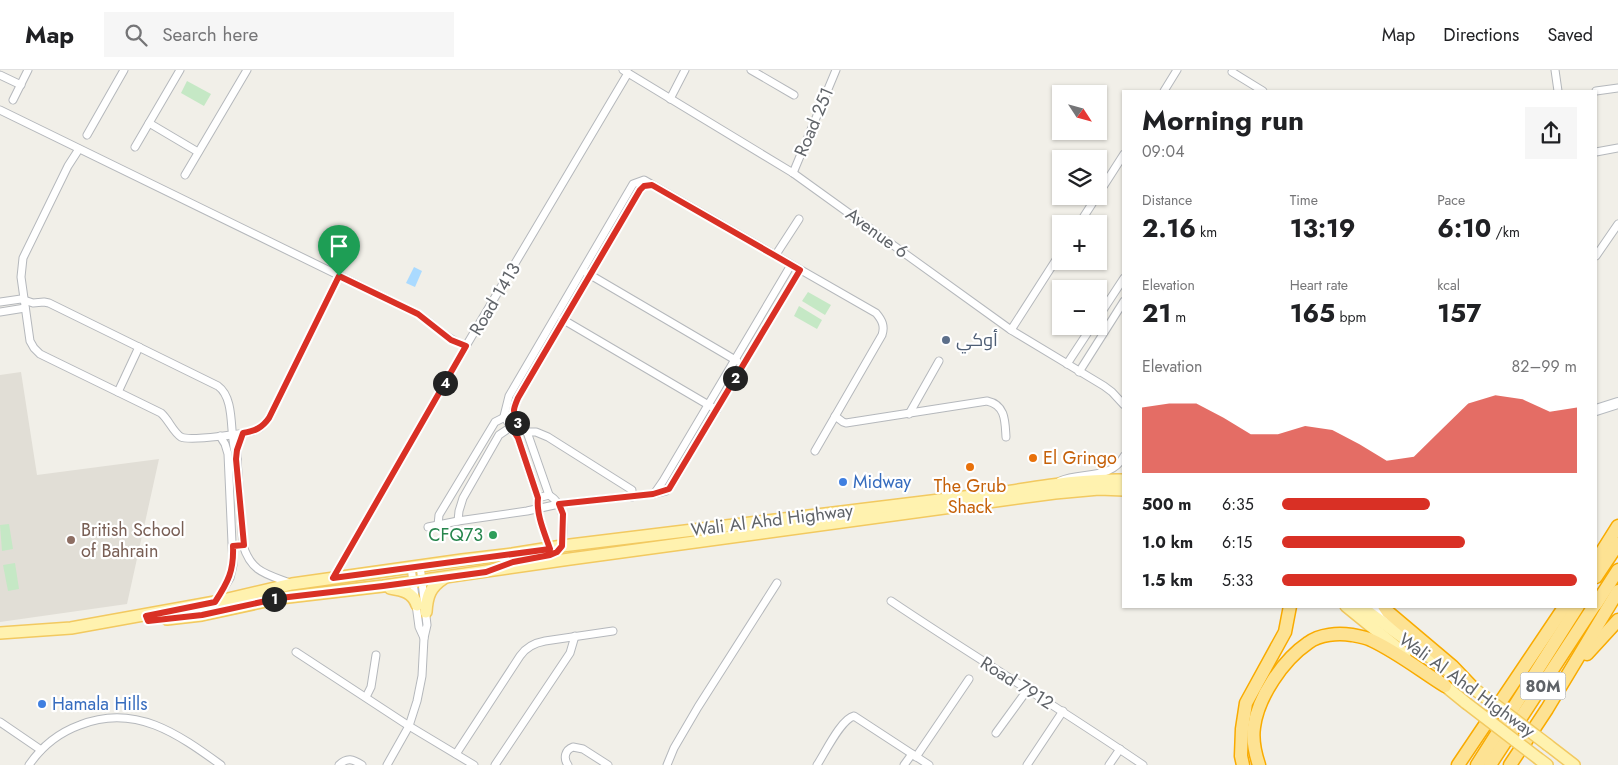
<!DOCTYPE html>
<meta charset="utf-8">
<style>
body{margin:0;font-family:Jost,Cairo,sans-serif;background:#f6f6f6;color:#202124;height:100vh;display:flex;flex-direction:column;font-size:19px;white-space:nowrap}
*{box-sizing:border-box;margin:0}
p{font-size:16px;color:#757577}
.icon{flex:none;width:28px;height:28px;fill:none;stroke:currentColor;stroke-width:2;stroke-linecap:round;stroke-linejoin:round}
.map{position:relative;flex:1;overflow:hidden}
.side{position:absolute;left:1122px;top:20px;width:475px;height:518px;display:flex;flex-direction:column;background:#fff;border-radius:0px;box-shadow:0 1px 4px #0004}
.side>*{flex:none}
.needle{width:32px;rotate:126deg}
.tools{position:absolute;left:1052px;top:15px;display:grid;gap:10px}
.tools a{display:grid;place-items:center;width:55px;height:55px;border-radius:0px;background:#fff;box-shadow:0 1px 4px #0004;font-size:25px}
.pin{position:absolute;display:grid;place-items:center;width:42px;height:42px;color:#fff;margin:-51px -21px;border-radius:50% 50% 50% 0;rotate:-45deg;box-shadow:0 0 5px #0007}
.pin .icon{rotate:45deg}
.km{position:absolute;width:25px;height:25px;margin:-12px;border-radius:50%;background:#222;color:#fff;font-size:14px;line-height:25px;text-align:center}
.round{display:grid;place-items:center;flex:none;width:52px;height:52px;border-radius:0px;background:#f6f6f6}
.overview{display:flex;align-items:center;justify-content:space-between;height:85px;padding:0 20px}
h1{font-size:28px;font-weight:700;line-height:38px}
.stats{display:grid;grid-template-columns:repeat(3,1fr);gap:8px;height:85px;padding:5px 20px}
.stats div{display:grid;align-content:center}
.stats b{font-size:25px;font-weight:700}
.stats small{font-size:14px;font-weight:400}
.stats p{font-size:14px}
.chart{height:140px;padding:10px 20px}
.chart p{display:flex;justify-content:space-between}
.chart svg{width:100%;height:90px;margin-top:5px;fill:#d93025;opacity:.7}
ul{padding:0 20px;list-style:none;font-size:16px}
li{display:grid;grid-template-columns:80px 60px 1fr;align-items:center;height:38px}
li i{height:12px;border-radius:6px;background:#d93025}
header{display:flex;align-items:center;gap:30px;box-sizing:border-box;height:70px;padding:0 25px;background:#fff;border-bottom:1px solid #e0e0e0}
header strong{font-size:24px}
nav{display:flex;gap:28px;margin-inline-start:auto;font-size:18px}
.search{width:350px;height:45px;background:#f6f6f6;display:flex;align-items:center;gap:12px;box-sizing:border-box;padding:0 18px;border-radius:0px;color:#757577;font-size:19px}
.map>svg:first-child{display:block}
</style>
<header>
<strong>Map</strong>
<div class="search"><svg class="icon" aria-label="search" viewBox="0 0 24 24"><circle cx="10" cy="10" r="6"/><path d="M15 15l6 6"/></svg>Search here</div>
<nav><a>Map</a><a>Directions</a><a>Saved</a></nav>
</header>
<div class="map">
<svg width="1618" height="695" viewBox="0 0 1618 695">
<rect width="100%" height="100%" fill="#f1efe8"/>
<path fill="#e1ded6" d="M 21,302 L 37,405 L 159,389 L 127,534 L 0,552 L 0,305 Z"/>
<g fill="#c5e8c5">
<path d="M 187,11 L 211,24 L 204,36 L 181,23 Z"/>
<path d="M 808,222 L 831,235 L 825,245 L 802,231 Z"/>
<path d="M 799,236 L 822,250 L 817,259 L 794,246 Z"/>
<path d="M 9,454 L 13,479 L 2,481 L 0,455 Z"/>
<path d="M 15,493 L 19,519 L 8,521 L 3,495 Z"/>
</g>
<path fill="#aadaff" d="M 414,197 L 422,201 L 415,217 L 406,213 Z"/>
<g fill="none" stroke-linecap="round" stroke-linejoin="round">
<defs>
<g id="street">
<path d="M 623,0 L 793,103 L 1011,260 L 1104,316 L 1112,322 L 1124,335"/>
<path d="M 751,0 L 794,25"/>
<path d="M 1555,0 L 1558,21"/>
<path d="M 1232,2 L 1263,21"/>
<path d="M 0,5 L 21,15"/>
<path d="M 1164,21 L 1177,0"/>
<path d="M 1596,21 L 1618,18"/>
<path d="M 670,29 L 685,0"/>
<path d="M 13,30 L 28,0"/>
<path d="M 0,40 L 418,244 C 435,255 447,270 466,276"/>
<path d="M 149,53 L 198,82"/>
<path d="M 87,65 L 124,0"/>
<path d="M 135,77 L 180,0"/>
<path d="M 79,79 L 68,96 L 23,188 L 21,207 L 30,271 L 34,278 L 40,284 L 161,343 C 169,350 173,362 181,367 C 189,371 250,364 258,359 C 263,356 266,352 269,348 L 339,206"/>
<path d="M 1596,82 L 1618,78"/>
<path d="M 793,103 L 836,0"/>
<path d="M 185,105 L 247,0"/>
<path d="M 1099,123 L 1124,84"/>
<path d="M 1079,154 L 1097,126"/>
<path d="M 775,186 L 799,149"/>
<path d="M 1596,186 L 1618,154"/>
<path d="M 587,203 L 737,291"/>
<path d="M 0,232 L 21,229 L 33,233 L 44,232 L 49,233 L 218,316 C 237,330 228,368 237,389"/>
<path d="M 0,242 L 25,238"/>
<path d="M 1099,246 L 1124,208"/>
<path d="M 562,249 L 717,340"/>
<path d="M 1011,260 L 1061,182"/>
<path d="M 1067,294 L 1092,256"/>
<path d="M 1079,302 L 1124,231"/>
<path d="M 118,322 L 139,277"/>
<path d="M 909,344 L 939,291"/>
<path d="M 835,346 L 843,352 L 846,353 L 987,331 C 1006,335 1005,352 1006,367"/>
<path d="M 527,362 L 536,362 L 548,367 L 632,420 L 632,427"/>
<path d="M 243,363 L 237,380 L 237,389 L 243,475 C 251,502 266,504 290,513"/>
<path d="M 1060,411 C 1081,401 1111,411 1124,386"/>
<path d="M 654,424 L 663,411 L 791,195"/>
<path d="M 549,425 L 527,362 L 514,343 L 514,338 L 518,328 L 640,120 L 644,116 L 652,115"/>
<path d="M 538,428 L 518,368 L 504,346 L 509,326 L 633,114 L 644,110 L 876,243 C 882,250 885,256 882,265 L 815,381"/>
<path d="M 458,451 L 459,441 L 463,428 L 499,365 L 514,355"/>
<path d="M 438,455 L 439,445 L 495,352 L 509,345"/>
<path d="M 428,457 L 458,451 L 527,441 L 559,434 L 653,424 L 666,421 L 671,416 L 800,200"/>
<path d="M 550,479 C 545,464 536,445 538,428 L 549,425 C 568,437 563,457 562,476"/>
<path d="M 411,497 L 419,557 L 424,568"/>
<path d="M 333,508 L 466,276 L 628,3"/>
<path d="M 216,531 L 230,508 L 233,495 L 228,384 L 225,374 L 220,366"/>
<path d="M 891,531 C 974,587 1060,638 1143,695"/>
<path d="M 296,582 L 409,656 L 474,695"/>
<path d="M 366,627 L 371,617 L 376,585"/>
<path d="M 0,652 L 41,680"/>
<path d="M 996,663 L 1028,619"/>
<path d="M 456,684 L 520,586 C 526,577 534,573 545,571 L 613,561"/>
<path d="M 916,687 L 969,609"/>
<path d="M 29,695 C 42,676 58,663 80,655 C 135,633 178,664 221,695"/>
<path d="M 339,695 C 347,687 353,689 362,695"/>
<path d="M 387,695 L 409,656 L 417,631 L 422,606 L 424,568 L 427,555 L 420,495"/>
<path d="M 495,695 L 570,583 L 575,566"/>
<path d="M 568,695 C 563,688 565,680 573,677 L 583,679 L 608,695"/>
<path d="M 667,695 L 674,678 L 698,637 L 777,513"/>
<path d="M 817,695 C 825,683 841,649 854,646 L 929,695"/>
<path d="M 904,695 L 912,684"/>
<path d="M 1027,695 L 1063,641"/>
<path d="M 1109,695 L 1120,679"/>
</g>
<g id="secondary">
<path d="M 1596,340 L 1618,333"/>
<path d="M 1372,536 L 1389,553"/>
</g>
<g id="primary">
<path d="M 390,518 C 402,520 413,522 417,535"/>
<path d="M 1346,536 L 1405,584"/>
<path d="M 1360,536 L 1449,601"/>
<path d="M 426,542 C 427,526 430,517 444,508"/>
<path d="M 167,549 L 202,545 L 280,528 L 383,516 L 570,489 L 1055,423 L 1099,419 L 1124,420"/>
<path d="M 0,563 L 71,558 L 215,532 L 292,514 L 462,490 L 512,484 L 562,476 L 1005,422 C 1045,416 1084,409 1124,410"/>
<path d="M 1439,611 L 1466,633"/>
<path d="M 1548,675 L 1574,695"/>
<path d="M 1539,689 L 1547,695"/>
</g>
<g id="highway">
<path d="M 1596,491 L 1618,456"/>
<path d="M 1596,507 L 1618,474"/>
<path d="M 1596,534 L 1618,500"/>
<path d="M 1384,536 L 1388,542 L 1452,596 L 1473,618"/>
<path d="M 1587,584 L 1618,550"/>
<path d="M 1243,695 L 1241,686 L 1242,659 L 1246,633 L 1285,562 L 1290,536"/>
<path d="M 1259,695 C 1255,683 1252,670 1254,657 C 1258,627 1283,590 1308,573 C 1320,564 1338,563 1352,565 C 1358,566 1365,567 1371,570 C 1397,582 1421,601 1445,616"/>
<path d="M 1458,695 L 1565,536"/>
<path d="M 1477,695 L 1578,536"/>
<path d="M 1490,695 L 1594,536"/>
<path d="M 1510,695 L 1547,639 L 1618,521"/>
</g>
</defs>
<use href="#street" stroke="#b5b8bc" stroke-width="9"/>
<use href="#secondary" stroke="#b6babf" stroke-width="12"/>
<use href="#primary" stroke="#f2c960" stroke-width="14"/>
<use href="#highway" stroke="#f9ab00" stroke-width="15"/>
<use href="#street" stroke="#fff" stroke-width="7"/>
<use href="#secondary" stroke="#fff" stroke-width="10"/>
<use href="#primary" stroke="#fff2af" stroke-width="11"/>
<use href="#highway" stroke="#fde293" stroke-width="12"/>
<defs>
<g id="primary-bridge">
<path d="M 1473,618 L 1548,675"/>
<path d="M 1466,633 L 1539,689"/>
</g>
</defs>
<use href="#primary-bridge" stroke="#f2c960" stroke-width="14" stroke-linecap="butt"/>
<use href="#primary-bridge" stroke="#fff2af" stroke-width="11"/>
</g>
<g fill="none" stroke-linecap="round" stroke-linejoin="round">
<defs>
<path id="route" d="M 652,115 L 800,200 L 669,419 L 653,424 L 559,434 L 563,444 L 562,476 L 557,482 L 550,485 L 513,492 L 486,502 L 383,516 L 280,528 L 202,545 L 148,551 L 146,546 L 215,532 C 228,512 234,501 233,476 L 244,475 L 236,389 L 237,380 L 243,363 C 255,361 262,358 269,348 L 339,206 L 418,244 L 451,270 L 466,276 L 333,508 L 550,479 C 545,464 536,445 538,428 L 518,368 L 511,357 L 519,352 C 512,341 513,340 518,328 L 640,120 L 644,116 Z"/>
</defs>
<use href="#route" stroke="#fff" stroke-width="10"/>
<use href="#route" stroke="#d93025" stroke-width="6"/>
</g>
<circle fill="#5c6f8a" stroke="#fff" stroke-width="2" cx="946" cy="270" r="5"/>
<g fill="#e8710a" stroke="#fff" stroke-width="2">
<circle cx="1033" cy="388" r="5"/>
<circle cx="970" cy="397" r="5"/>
</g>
<g fill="#3f7fe0" stroke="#fff" stroke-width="2">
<circle cx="843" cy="412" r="5"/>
<circle cx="42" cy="634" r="5"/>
</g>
<circle fill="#2e9e5b" stroke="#fff" stroke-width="2" cx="493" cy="465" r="5"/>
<circle fill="#8d6e63" stroke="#fff" stroke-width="2" cx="71" cy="470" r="5"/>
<g text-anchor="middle" stroke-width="4.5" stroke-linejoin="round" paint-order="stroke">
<rect fill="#fff" stroke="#8f9295" stroke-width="1" x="1520.5" y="602.5" width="45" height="27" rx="4"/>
<g font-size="16" font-weight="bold" fill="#5f6368">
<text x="1543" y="622">80M</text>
</g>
<g font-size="18" fill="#5f6368" stroke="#fff">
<text transform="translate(814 52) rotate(-67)" y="6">Road 251</text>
<text transform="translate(877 163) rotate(36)" y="6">Avenue 6</text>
<text transform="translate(495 229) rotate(-59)" y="6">Road 1413</text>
<text transform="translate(772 450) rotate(-7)" y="6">Wali Al Ahd Highway</text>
<text transform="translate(1017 613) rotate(32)" y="6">Road 7912</text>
<text transform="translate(1467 615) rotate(36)" y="6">Wali Al Ahd Highway</text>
</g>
<g font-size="18" fill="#4e5e75" stroke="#fff" text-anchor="start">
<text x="956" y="276">أوكي</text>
</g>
<g font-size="18" fill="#c56008" stroke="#fff" text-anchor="start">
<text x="1043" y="394">El Gringo</text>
<text x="970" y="422" text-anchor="middle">The Grub<tspan x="970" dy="21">Shack</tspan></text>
</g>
<g font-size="18" fill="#366cbe" stroke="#fff" text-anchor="start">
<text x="853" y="418">Midway</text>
<text x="52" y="640">Hamala Hills</text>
</g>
<g font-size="18" fill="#785e54" stroke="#fff" text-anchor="start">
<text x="81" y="466">British School<tspan x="81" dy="21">of Bahrain</tspan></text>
</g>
<g font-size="18" fill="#27864d" stroke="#fff" text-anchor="end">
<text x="483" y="471">CFQ73</text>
</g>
</g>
</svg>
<div class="tools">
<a><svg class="needle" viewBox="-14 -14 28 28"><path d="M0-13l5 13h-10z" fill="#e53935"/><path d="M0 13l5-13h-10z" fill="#757577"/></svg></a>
<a><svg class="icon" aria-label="layers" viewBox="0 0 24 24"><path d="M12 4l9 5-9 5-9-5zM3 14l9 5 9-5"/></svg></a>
<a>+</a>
<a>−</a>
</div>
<div class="pin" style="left:339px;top:206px;background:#1e9e55"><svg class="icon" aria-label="arrive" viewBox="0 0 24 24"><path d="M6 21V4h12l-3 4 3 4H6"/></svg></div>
<b class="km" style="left:274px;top:529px">1</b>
<b class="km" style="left:735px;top:308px">2</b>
<b class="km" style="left:517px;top:353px">3</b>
<b class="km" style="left:445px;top:313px">4</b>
<section class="side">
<div class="overview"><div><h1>Morning run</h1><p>09:04</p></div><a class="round"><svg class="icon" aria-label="share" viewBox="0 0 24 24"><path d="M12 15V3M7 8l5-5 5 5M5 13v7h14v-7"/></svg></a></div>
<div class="stats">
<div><p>Distance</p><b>2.16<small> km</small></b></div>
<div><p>Time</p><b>13:19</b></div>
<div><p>Pace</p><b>6:10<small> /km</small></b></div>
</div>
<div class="stats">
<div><p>Elevation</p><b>21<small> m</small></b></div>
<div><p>Heart rate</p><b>165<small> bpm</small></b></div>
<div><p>kcal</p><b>157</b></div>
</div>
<div class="chart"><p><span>Elevation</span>82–99 m</p>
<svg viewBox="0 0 160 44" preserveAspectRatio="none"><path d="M0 44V12L10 10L20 10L30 17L40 25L50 25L60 21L70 23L80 30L90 38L100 36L110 23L120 10L130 6L140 8L150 14L160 12V44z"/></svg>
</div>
<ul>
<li><b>500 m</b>6:35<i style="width:50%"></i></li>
<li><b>1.0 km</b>6:15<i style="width:62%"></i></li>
<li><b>1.5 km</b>5:33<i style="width:100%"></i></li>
</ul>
</section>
</div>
